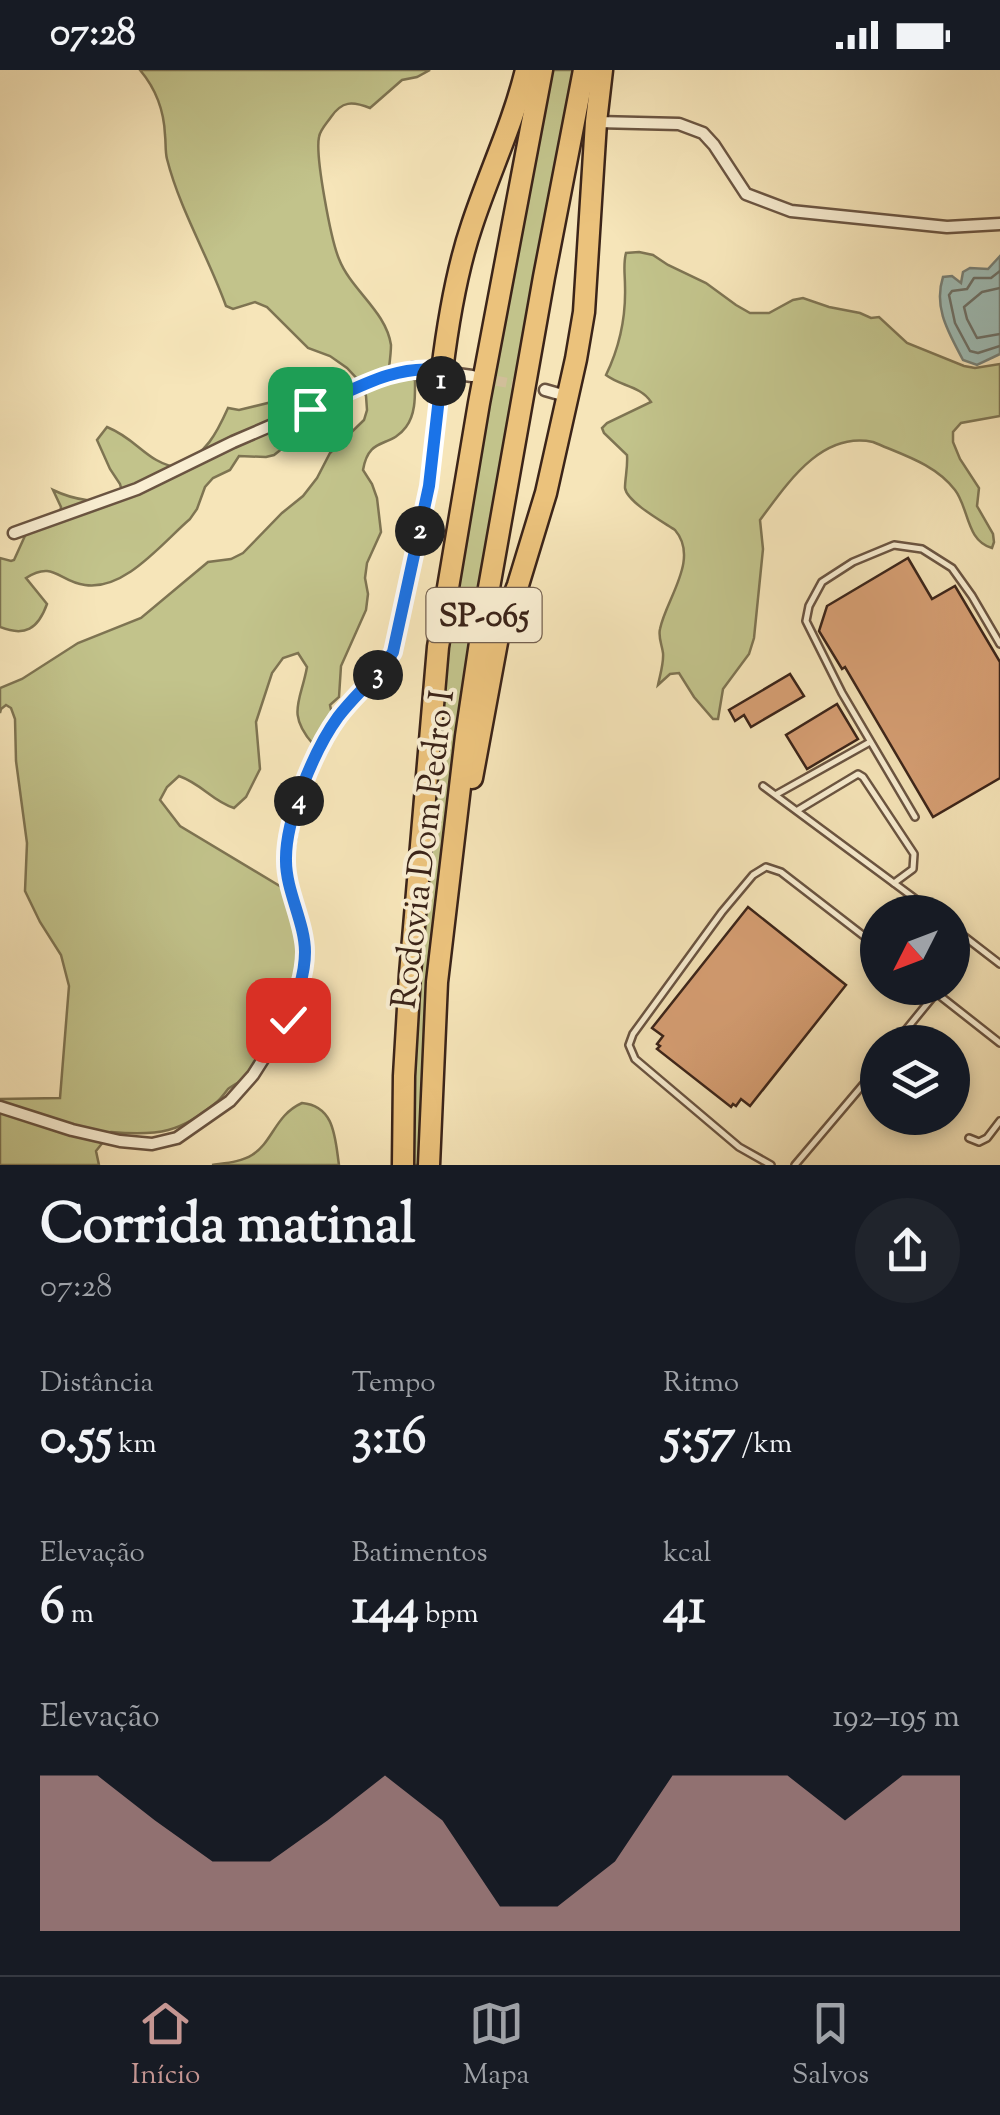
<!DOCTYPE html>
<html lang="pt">
<meta charset="utf-8">
<style>
body{margin:0;font-family:"Sorts Mill Goudy",serif;background:#20242c;color:#f1f3f6;height:100vh;display:flex;flex-direction:column;font-size:38px;white-space:nowrap}
*{box-sizing:border-box;margin:0}
p{font-size:32px;color:#9ea1a6}
.icon{flex:none;width:55px;height:55px;fill:none;stroke:currentColor;stroke-width:2;stroke-linecap:round;stroke-linejoin:round}
.map{position:relative;height:1095px;overflow:hidden}
.panel{display:flex;flex-direction:column;background:#171b24;flex:1}
.panel>*{flex:none}
.needle{width:65px;rotate:228deg}
.controls{position:absolute;left:860px;top:825px;display:grid;gap:20px}
.controls a{display:grid;place-items:center;width:110px;height:110px;border-radius:50%;background:#171b24;box-shadow:0 5px 15px #0003;font-size:50px}
.pin{position:absolute;display:grid;place-items:center;width:85px;height:85px;color:#fff;margin:-42px;border-radius:20px;box-shadow:0 5px 15px #0006}
.km{position:absolute;width:50px;height:50px;margin:-25px;border-radius:50%;background:#222;color:#fff;font-size:28px;line-height:50px;text-align:center}
.round{display:grid;place-items:center;flex:none;width:105px;height:105px;border-radius:52px;background:#20242c}
.summary{display:flex;align-items:center;justify-content:space-between;height:170px;padding:0 40px}
h1{font-size:55px;font-weight:700;line-height:75px}
.figures{display:grid;grid-template-columns:repeat(3,1fr);gap:15px;height:170px;padding:10px 40px}
.figures div{display:grid;align-content:center}
.figures b{font-size:50px;font-weight:700}
.figures small{font-size:28px;font-weight:400}
.figures p{font-size:28px}
.chart{height:280px;padding:20px 40px}
.chart p{display:flex;justify-content:space-between}
.chart svg{width:100%;height:180px;margin-top:10px;fill:#c59692;opacity:.7}
.status{display:flex;justify-content:space-between;align-items:center;height:70px;padding:0 50px;background:#171b24;direction:ltr}
.status svg{height:28px;fill:currentColor}
.tab-bar{display:flex;justify-content:space-around;align-items:center;height:140px;border-top:2px solid #363941;background:#171b24;font-size:28px;color:#9ea1a6}
.tab-bar a{display:grid;justify-items:center;gap:5px}
.tab-bar .active{color:#c59692}
.map>svg:first-child{display:block}
</style>
<div class="status"><b>07:28</b><svg viewBox="0 0 49 12"><path d="M0 12V9h3v3zM5 12V6h3v6zM10 12V3h3v9zM15 12V0h3v12zM26 1h20v11H26zM47 4h2v5h-2z"/></svg></div>
<div class="map">
<svg width="1000" height="1095" viewBox="0 0 1000 1095">
<rect width="100%" height="100%" fill="#f6e5b9"/>
<filter id="stains"><feTurbulence type="fractalNoise" baseFrequency=".002" numOctaves="4"/><feColorMatrix values="0 0 0 0 .2 0 0 0 0 .09 0 0 0 0 .02 0 0 0 .5 -.17"/></filter>
<radialGradient id="worn" r=".72"><stop offset=".6" stop-color="#630" stop-opacity="0"/><stop offset="1" stop-color="#630" stop-opacity=".3"/></radialGradient>
<g fill="#c2c38b" stroke="#7e7452" stroke-width="2.5">
<path d="M 140,0 L 430,0 L 417,7 L 402,10 L 370,38 C 352,31 342,31 331,47 C 327,53 320,60 319,67 C 315,86 331,170 339,189 C 351,220 386,241 391,275 C 391,282 390,290 389,298 L 415,310 C 415,325 416,344 406,357 C 390,379 369,365 363,400 L 372,414 L 377,428 L 381,462 L 367,493 L 365,508 L 368,524 L 366,540 L 341,596 L 339,627 L 330,635 L 334,654 L 328,669 L 313,674 C 286,643 301,631 307,597 L 298,583 L 283,588 L 272,603 L 256,652 L 260,699 L 246,727 L 234,738 C 212,731 202,714 179,706 L 167,717 L 160,730 L 180,756 L 298,827 C 302,844 308,862 309,879 C 311,929 287,976 248,1007 C 242,1011 234,1014 228,1019 C 225,1023 222,1027 218,1031 C 181,1063 158,1066 111,1062 L 96,1081 L 99,1095 L 0,1095 L 0,1029 L 60,1028 L 69,916 L 61,885 L 40,852 L 25,821 L 27,773 L 16,691 L 15,649 L 11,638 L 6,635 L 1,639 L 0,643 L 0,618 L 22,609 L 78,573 L 141,548 L 208,492 L 231,489 L 243,483 L 282,443 L 303,426 L 317,408 L 330,383 L 364,350 L 367,340 L 366,326 L 361,313 L 347,298 L 330,286 L 308,278 L 267,237 L 255,232 L 233,239 L 226,236 C 208,186 180,140 167,89 C 165,81 166,73 165,65 C 164,40 156,19 140,0 Z"/>
<path d="M 547,0 L 577,0 L 508,366 L 423,1095 L 409,1095 L 411,1002 L 446,568 Z"/>
<path d="M 639,182 L 653,185 L 668,195 L 706,213 L 736,235 L 750,243 L 769,243 L 793,230 L 803,228 L 829,237 L 860,243 L 871,248 L 879,247 L 907,273 L 964,296 L 975,298 L 1000,294 L 1000,346 L 961,353 L 953,362 L 953,372 L 960,389 L 979,418 L 977,436 L 993,464 L 994,472 L 992,478 C 966,471 969,438 955,420 C 935,394 903,385 873,372 C 821,361 787,414 760,450 L 763,479 L 754,568 L 749,584 L 723,619 L 718,649 L 713,649 L 694,627 L 679,603 L 670,604 L 658,615 C 660,605 664,593 663,583 C 662,575 658,567 660,559 C 666,529 700,489 675,460 C 663,452 627,432 625,418 C 625,408 628,397 627,385 L 604,363 L 602,358 L 607,353 L 651,332 C 641,316 620,316 606,305 C 620,276 626,248 625,216 C 625,204 623,194 626,183 Z"/>
<path d="M 303,328 L 325,336 L 326,341 L 322,347 L 274,385 L 266,387 L 239,386 L 230,400 L 213,408 L 205,417 L 197,439 L 190,449 C 163,472 125,521 85,515 C 59,512 54,490 26,508 L 47,534 C 38,559 25,567 0,557 L 0,488 L 11,491 L 14,490 L 29,457 L 60,444 L 61,437 L 53,420 C 78,432 97,432 124,429 L 120,414 L 110,399 L 97,370 L 107,357 C 139,370 146,393 180,398 C 207,380 215,367 228,338 L 239,340 L 280,330 Z"/>
<path d="M 302,1033 C 335,1036 335,1068 339,1095 L 212,1095 C 225,1093 241,1092 252,1085 C 273,1072 275,1045 302,1033 Z"/>
</g>
<path fill="#9ebdb7" stroke="#768078" stroke-width="2.5" d="M 1000,186 L 1000,284 L 977,295 L 963,290 C 949,263 933,238 943,207 L 952,206 L 961,213 L 963,202 L 970,198 L 988,199 Z"/>
<g fill="none" stroke-linecap="round" stroke-linejoin="round">
<g stroke="#6c7068" stroke-width="2.5">
<path d="M 1000,201 L 991,208 L 974,208 L 967,219 L 952,221 L 949,225 L 955,253 L 970,281 L 978,283 L 1000,276"/>
<path d="M 1000,218 L 982,222 L 964,237 L 967,249 L 977,268 L 1000,264"/>
</g>
</g>
<g fill="#d79f74" stroke="#3b2419" stroke-width="2.5">
<path d="M 908,488 L 932,529 L 955,516 L 1000,592 L 1000,708 L 933,747 L 845,597 L 842,599 L 819,561 L 827,536 Z"/>
<path d="M 790,604 L 804,626 L 751,657 L 744,645 L 735,651 L 729,640 Z"/>
<path d="M 837,634 L 858,669 L 807,699 L 786,665 Z"/>
<path d="M 748,837 L 846,915 L 750,1036 L 741,1029 L 736,1036 L 733,1034 L 731,1037 L 657,979 L 660,976 L 657,974 L 663,966 L 652,958 Z"/>
</g>
<g fill="none" stroke-linecap="round" stroke-linejoin="round">
<path stroke="#d1be99" stroke-width="10" stroke-dasharray="10 5" stroke-linecap="butt" d="M 482,308 L 545,320"/>
<defs>
<g id="service">
<path d="M 763,716 L 933,842"/>
<path d="M 777,724 L 870,672"/>
<path d="M 798,740 L 858,704 L 863,707 L 914,784 L 913,799 L 894,813"/>
<path d="M 915,747 L 842,623 L 806,551 L 809,536 L 822,512 L 853,492 L 894,475 L 922,479 L 952,498 L 972,526 L 1000,574"/>
<path d="M 952,857 L 1000,894"/>
<path d="M 930,918 L 1000,973"/>
<path d="M 896,972 L 936,923"/>
<path d="M 969,1068 L 979,1072 L 987,1068 L 1000,1051"/>
<path d="M 771,1095 L 739,1077 L 635,989 L 629,975 L 633,964 L 722,842 L 753,805 L 766,797 L 781,802 L 878,877"/>
<path d="M 795,1095 L 878,997"/>
</g>
<g id="minor">
<path d="M 597,52 L 679,54 L 703,63 L 714,75 L 746,124 L 791,141 L 947,157 L 1000,154"/>
<path d="M 545,320 L 566,326"/>
<path d="M 14,463 L 137,419 L 233,372 L 386,306 L 413,298 L 472,306"/>
<path d="M 0,1037 L 72,1060 L 120,1071 L 152,1074 L 177,1068 L 230,1031 L 253,1005 L 288,950 L 299,918 L 305,881 L 286,792 L 293,749 L 314,688 L 337,648 L 358,624 L 380,604 L 393,582 L 429,416 L 442,302"/>
</g>
<g id="motorway">
<path d="M 442,301 C 448,252 456,202 472,155 C 489,103 513,54 526,0"/>
<path d="M 472,708 L 498,567 L 518,515 L 546,423 L 576,289 L 584,242 L 596,52 L 602,0"/>
<path d="M 403,1095 L 404,1006 L 410,904 L 438,577 L 479,333 L 542,0"/>
<path d="M 429,1095 L 437,912 L 466,666 L 484,546 L 544,207 L 584,0"/>
</g>
</defs>
<use href="#service" stroke="#6a5441" stroke-width="10"/>
<use href="#minor" stroke="#6a5441" stroke-width="15"/>
<use href="#motorway" stroke="#3b2419" stroke-width="25"/>
<use href="#service" stroke="#f9eed2" stroke-width="5"/>
<use href="#minor" stroke="#f9eed2" stroke-width="10"/>
<use href="#motorway" stroke="#ebc27c" stroke-width="20"/>
</g>
<g fill="none" stroke-linecap="round" stroke-linejoin="round">
<defs>
<path id="route" d="M 288,950 C 296,929 305,905 305,882 C 305,853 286,821 286,791 C 285,750 314,680 338,647 C 356,623 377,608 393,582 L 429,416 L 442,301 C 397,292 350,322 310,339"/>
</defs>
<use href="#route" stroke="#fff" stroke-width="20"/>
<use href="#route" stroke="#1a73e8" stroke-width="12"/>
</g>
<g text-anchor="middle" stroke-width="8" stroke-linejoin="round" paint-order="stroke">
<rect fill="#f9eed2" stroke="#746150" stroke-width="2.5" x="426.5" y="518" width="115" height="54" rx="8"/>
<g font-size="32" font-weight="bold" fill="#3b2419">
<text x="484" y="556">SP-065</text>
</g>
<g font-size="35" fill="#3b2419" stroke="#f9eed2">
<text transform="translate(422 779) rotate(-83)" y="12">Rodovia Dom Pedro I</text>
</g>
</g>
<rect width="100%" height="100%" filter="url(#stains)"/>
<rect width="100%" height="100%" fill="url(#worn)"/>
</svg>
<div class="controls">
<a><svg class="needle" viewBox="-14 -14 28 28"><path d="M0-13l5 13h-10z" fill="#e53935"/><path d="M0 13l5-13h-10z" fill="#9ea1a6"/></svg></a>
<a><svg class="icon" aria-label="layers" viewBox="0 0 24 24"><path d="M12 4l9 5-9 5-9-5zM3 14l9 5 9-5"/></svg></a>
</div>
<div class="pin" style="left:310px;top:339px;background:#1e9e55"><svg class="icon" aria-label="arrive" viewBox="0 0 24 24"><path d="M6 21V4h12l-3 4 3 4H6"/></svg></div>
<div class="pin" style="left:288px;top:950px;background:#d93025"><svg class="icon" aria-label="check" viewBox="0 0 24 24"><path d="M5 12l5 5 9-10"/></svg></div>
<b class="km" style="left:441px;top:311px">1</b>
<b class="km" style="left:420px;top:461px">2</b>
<b class="km" style="left:378px;top:605px">3</b>
<b class="km" style="left:299px;top:731px">4</b>
</div>
<section class="panel">
<div class="summary"><div><h1>Corrida matinal</h1><p>07:28</p></div><a class="round"><svg class="icon" aria-label="share" viewBox="0 0 24 24"><path d="M12 15V3M7 8l5-5 5 5M5 13v7h14v-7"/></svg></a></div>
<div class="figures">
<div><p>Distância</p><b>0.55<small> km</small></b></div>
<div><p>Tempo</p><b>3:16</b></div>
<div><p>Ritmo</p><b>5:57<small> /km</small></b></div>
</div>
<div class="figures">
<div><p>Elevação</p><b>6<small> m</small></b></div>
<div><p>Batimentos</p><b>144<small> bpm</small></b></div>
<div><p>kcal</p><b>41</b></div>
</div>
<div class="chart"><p><span>Elevação</span>192–195 m</p>
<svg viewBox="0 0 160 44" preserveAspectRatio="none"><path d="M0 44V6L10 6L20 17L30 27L40 27L50 17L60 6L70 17L80 38L90 38L100 27L110 6L120 6L130 6L140 17L150 6L160 6V44z"/></svg>
</div>
</section>
<nav class="tab-bar">
<a class="active"><svg class="icon" aria-label="home" viewBox="0 0 24 24"><path d="M3 11l9-7 9 7M6 9v11h12V9"/></svg>Início</a>
<a><svg class="icon" aria-label="map" viewBox="0 0 24 24"><path d="M3 6l6-2 6 2 6-2v14l-6 2-6-2-6 2zM9 4v14M15 6v14"/></svg>Mapa</a>
<a><svg class="icon" aria-label="saved" viewBox="0 0 24 24"><path d="M7 4h10v16l-5-4-5 4z"/></svg>Salvos</a>
</nav>
